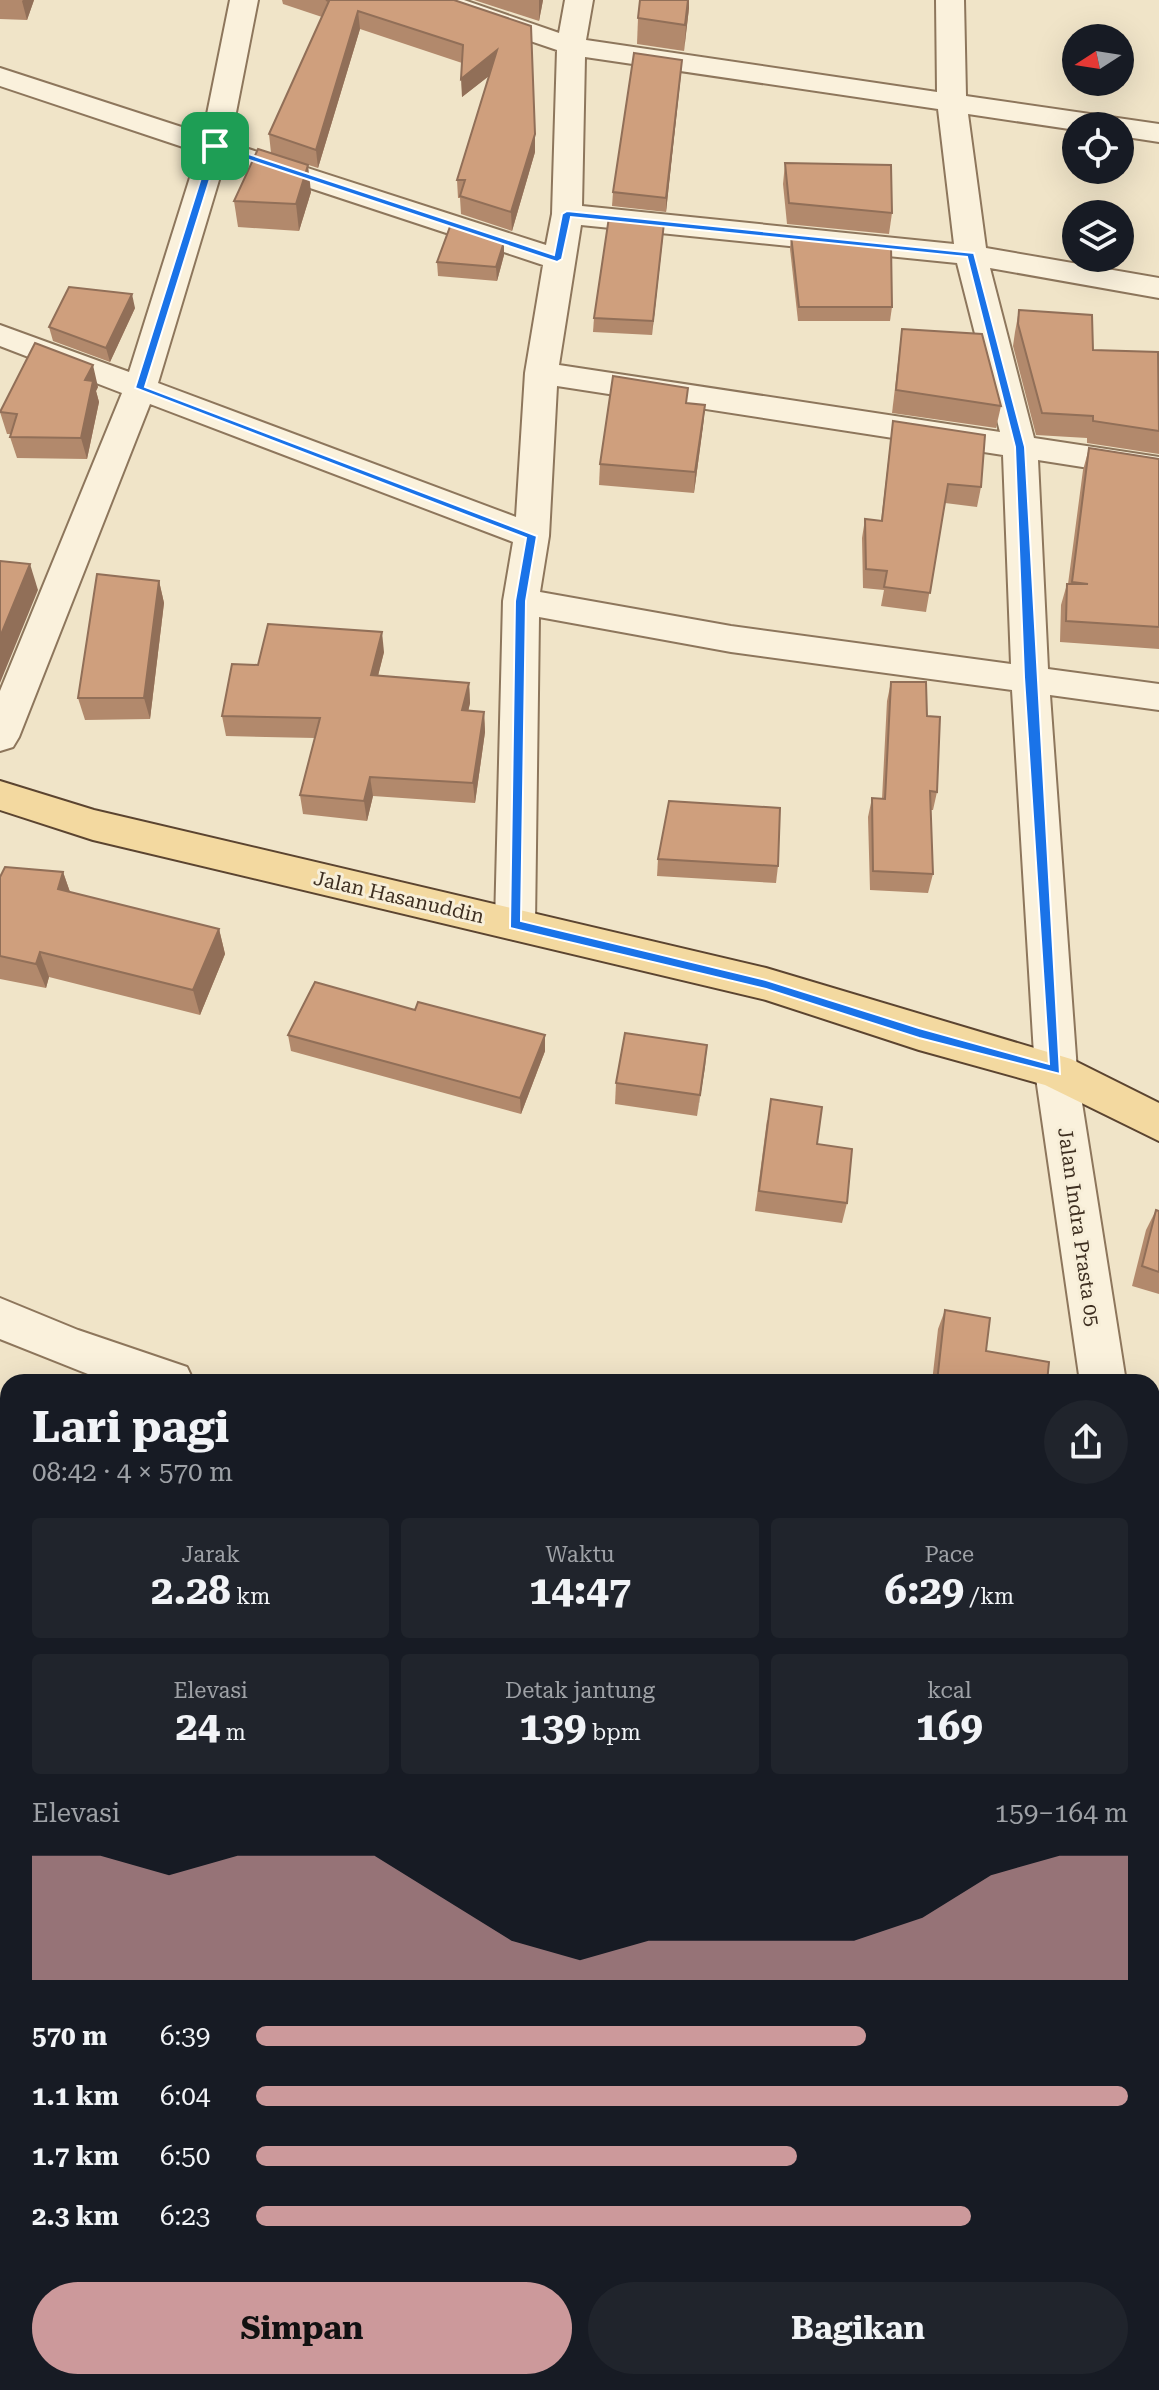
<!DOCTYPE html>
<html lang="id">
<meta charset="utf-8">
<style>
body{margin:0;font-family:"Roboto Serif",serif;background:#20242c;color:#f1f3f6;height:100vh;display:flex;flex-direction:column;font-size:30px;white-space:nowrap}
*{box-sizing:border-box;margin:0}
p{font-size:26px;color:#9ea1a6}
.icon{flex:none;width:44px;height:44px;fill:none;stroke:currentColor;stroke-width:2;stroke-linecap:round;stroke-linejoin:round}
.map{position:relative;flex:1;overflow:hidden}
.details{position:absolute;left:0px;top:1374px;width:1160px;height:1016px;display:flex;flex-direction:column;background:#171b24;border-radius:24px 24px 0 0;box-shadow:0 8px 32px #0002}
.details>*{flex:none}
.needle{width:52px;rotate:258deg}
.tools{position:absolute;left:1062px;top:24px;display:grid;gap:16px}
.tools a{display:grid;place-items:center;width:72px;height:72px;border-radius:50%;background:#171b24;box-shadow:0 8px 32px #0002;font-size:40px}
.pin{position:absolute;display:grid;place-items:center;width:68px;height:68px;color:#fff;margin:-34px;border-radius:16px;box-shadow:0 4px 12px #0006}
.round{display:grid;place-items:center;flex:none;width:84px;height:84px;border-radius:42px;background:#20242c}
.overview{display:flex;align-items:center;justify-content:space-between;height:136px;padding:0 32px}
h1{font-size:44px;font-weight:700;line-height:60px}
.metrics{display:grid;grid-template-columns:repeat(3,1fr);gap:12px;height:136px;padding:8px 32px}
.metrics div{display:grid;align-content:center;border-radius:8px;background:#20242c;text-align:center}
.metrics b{font-size:40px;font-weight:700}
.metrics small{font-size:22px;font-weight:400}
.metrics p{font-size:22px}
.chart{height:224px;padding:16px 32px}
.chart p{display:flex;justify-content:space-between}
.chart svg{width:100%;height:144px;margin-top:8px;fill:#cc999b;opacity:.7}
.primary-button{display:flex;gap:16px;margin-top:auto;padding:16px 32px}
.primary-button a{flex:1;height:92px;border-radius:48px;background:#cc999b;color:#111;font-size:32px;font-weight:700;line-height:92px;text-align:center}
.primary-button a+a{background:#20242c;color:#f1f3f6}
ul{padding:0 32px;list-style:none;font-size:26px}
li{display:grid;grid-template-columns:128px 96px 1fr;align-items:center;height:60px}
li i{height:20px;border-radius:10px;background:#cc999b}
.map>svg:first-child{display:block}
</style>
<div class="map">
<svg width="1159" height="2390" viewBox="0 0 1159 2390">
<rect width="100%" height="100%" fill="#f0e4c8"/>
<g fill="none" stroke-linecap="round" stroke-linejoin="round">
<defs>
<g id="street">
<path d="M 230,0 L 258,0 L 230,143 L 546,245 L 552,214 L 557,50 L 427,6 L 423,0 L 464,0 L 559,33 L 565,0 L 593,0 L 586,40 L 937,92 L 936,0 L 964,0 L 966,96 L 1159,124 L 1159,142 L 1120,136 L 1120,126 L 1076,126 L 1076,130 L 968,114 L 986,248 L 1159,278 L 1159,298 L 990,268 L 1034,438 L 1159,457 L 1159,479 L 1038,460 L 1048,669 L 1159,684 L 1159,710 L 1050,695 L 1077,1071 L 1126,1382 L 1080,1382 L 1035,1071 L 1012,690 L 731,652 L 539,617 L 535,924 L 529,935 L 515,940 L 501,935 L 495,924 L 503,601 L 513,542 L 150,404 L 19,737 L 13,747 L 0,751 L 0,691 L 122,393 L 0,346 L 0,325 L 129,372 L 198,152 L 0,86 L 0,68 L 203,134 ZM 585,57 L 938,109 L 954,244 L 582,206 ZM 225,160 L 543,265 L 525,373 L 516,517 L 158,383 ZM 581,225 L 957,263 L 1000,432 L 559,365 ZM 557,386 L 1003,455 L 1011,664 L 731,626 L 540,592 L 549,536 Z"/>
<path d="M 0,1298 L 78,1330 L 187,1367 L 194,1382 L 108,1382 L 0,1339 Z"/>
<path d="M 1152,1678 L 1159,1681 L 1159,1792 L 1152,1789 Z"/>
<path d="M 8,2000 L 8,2056 L 0,2060 L 0,2004 Z"/>
<path d="M 394,2382 L 454,2382 L 453,2390 L 393,2390 Z"/>
</g>
<path id="primary" d="M 0,781 L 94,810 L 766,968 L 1071,1059 L 1159,1103 L 1159,1141 L 1045,1085 L 919,1050 L 766,1000 L 93,840 L 0,810 Z"/>
</defs>
<use href="#street" stroke="#8d765c" stroke-width="4"/>
<use href="#primary" stroke="#5b4430" stroke-width="4"/>
<use href="#street" fill="#faf1dc" fill-rule="evenodd"/>
<use href="#primary" fill="#f3d9a0" fill-rule="evenodd"/>
</g>
<g fill="#b2896c">
<path d="M 0,0 L 34,0 L 27,20 L 0,19 Z"/>
<path d="M 282,0 L 454,0 L 535,152 L 512,231 L 461,214 L 460,198 L 458,198 L 457,180 L 490,75 L 462,97 L 462,63 L 360,29 L 318,168 L 271,153 L 269,134 L 322,17 L 283,4 Z"/>
<path d="M 474,0 L 543,0 L 539,21 Z"/>
<path d="M 689,8 L 684,51 L 637,44 L 638,18 Z"/>
<path d="M 682,60 L 666,212 L 612,206 L 613,192 Z"/>
<path d="M 785,163 L 892,213 L 889,234 L 787,224 L 783,184 Z"/>
<path d="M 311,192 L 299,231 L 238,227 L 234,201 Z"/>
<path d="M 664,223 L 652,335 L 593,332 L 594,318 Z"/>
<path d="M 791,235 L 892,307 L 890,321 L 798,321 L 790,249 Z"/>
<path d="M 504,242 L 504,255 L 497,281 L 438,276 L 437,262 Z"/>
<path d="M 135,308 L 110,362 L 53,341 L 49,327 Z"/>
<path d="M 1019,310 L 1093,350 L 1159,356 L 1159,454 L 1087,443 L 1087,438 L 1036,435 L 1013,346 L 1015,332 Z"/>
<path d="M 902,329 L 1001,406 L 996,428 L 892,413 Z"/>
<path d="M 98,387 L 96,391 L 99,402 L 87,459 L 17,458 L 10,437 L 11,434 L 7,434 L 0,412 Z"/>
<path d="M 687,403 L 705,405 L 703,426 L 694,493 L 599,485 L 600,464 Z"/>
<path d="M 893,421 L 981,487 L 977,507 L 945,503 L 926,612 L 881,606 L 884,590 L 863,588 L 862,538 L 865,519 L 881,521 Z"/>
<path d="M 1089,448 L 1159,459 L 1159,649 L 1060,642 L 1061,605 L 1067,584 L 1068,584 L 1083,470 Z"/>
<path d="M 159,581 L 164,603 L 150,719 L 85,720 L 78,698 Z"/>
<path d="M 384,652 L 378,676 L 469,683 L 470,703 L 468,711 L 484,712 L 485,732 L 475,803 L 373,796 L 367,821 L 303,814 L 300,795 L 315,738 L 226,736 L 222,716 L 258,665 Z"/>
<path d="M 891,682 L 927,716 L 937,792 L 933,810 L 930,810 L 933,874 L 928,893 L 870,890 L 868,817 L 872,798 L 882,799 L 887,701 Z"/>
<path d="M 658,859 L 778,866 L 776,883 L 657,876 Z"/>
<path d="M 63,872 L 70,892 L 219,929 L 225,954 L 200,1015 L 49,977 L 46,988 L 0,979 L 0,877 Z"/>
<path d="M 415,1010 L 545,1051 L 521,1114 L 291,1051 L 288,1035 Z"/>
<path d="M 707,1045 L 697,1116 L 615,1104 L 616,1083 Z"/>
<path d="M 767,1120 L 817,1144 L 847,1203 L 842,1223 L 755,1211 Z"/>
<path d="M 1156,1210 L 1159,1211 L 1159,1294 L 1132,1286 L 1146,1230 Z"/>
<path d="M 945,1310 L 986,1351 L 1047,1382 L 932,1382 L 938,1329 Z"/>
</g>
<g fill="#916f58">
<path d="M 23,0 L 34,0 L 27,20 L 22,1 Z"/>
<path d="M 539,0 L 543,0 L 539,21 Z"/>
<path d="M 688,0 L 689,0 L 689,8 L 684,51 Z"/>
<path d="M 358,11 L 360,29 L 318,168 L 316,150 Z"/>
<path d="M 497,50 L 498,69 L 462,97 L 461,79 Z"/>
<path d="M 682,60 L 681,74 L 666,212 L 666,198 Z"/>
<path d="M 535,134 L 535,152 L 512,231 L 511,212 Z"/>
<path d="M 308,165 L 311,192 L 299,231 L 296,204 Z"/>
<path d="M 664,223 L 663,236 L 652,335 L 653,321 Z"/>
<path d="M 504,242 L 504,255 L 497,281 L 496,267 Z"/>
<path d="M 132,294 L 135,308 L 110,362 L 106,348 Z"/>
<path d="M 93,365 L 98,387 L 96,391 L 99,402 L 87,459 L 81,438 L 85,380 Z"/>
<path d="M 705,405 L 703,426 L 694,493 L 695,472 Z"/>
<path d="M 30,564 L 38,590 L 0,683 L 0,637 Z"/>
<path d="M 159,581 L 164,603 L 150,719 L 144,698 Z"/>
<path d="M 382,632 L 384,652 L 373,695 L 371,675 Z"/>
<path d="M 469,683 L 470,703 L 464,730 L 462,710 Z"/>
<path d="M 484,712 L 485,732 L 475,803 L 473,783 Z"/>
<path d="M 370,777 L 373,796 L 367,821 L 364,801 Z"/>
<path d="M 63,872 L 72,898 L 58,889 Z"/>
<path d="M 219,929 L 225,954 L 200,1015 L 193,990 Z"/>
<path d="M 40,952 L 49,977 L 46,988 L 36,964 Z"/>
<path d="M 545,1035 L 545,1051 L 521,1114 L 520,1098 Z"/>
<path d="M 707,1045 L 705,1067 L 697,1116 L 700,1095 Z"/>
</g>
<g fill="#cf9f7d" stroke="#916f58" stroke-width="2">
<path d="M 326,0 L 454,0 L 531,26 L 535,134 L 511,212 L 460,196 L 465,180 L 457,180 L 497,50 L 461,79 L 463,45 L 358,11 L 316,150 L 269,134 L 329,1 Z"/>
<path d="M 640,0 L 688,0 L 685,25 L 638,18 Z"/>
<path d="M 634,53 L 682,60 L 666,198 L 613,192 Z"/>
<path d="M 258,149 L 308,165 L 296,204 L 234,201 Z"/>
<path d="M 785,163 L 891,165 L 892,213 L 789,203 Z"/>
<path d="M 609,217 L 664,223 L 653,321 L 594,318 Z"/>
<path d="M 451,224 L 504,242 L 496,267 L 437,262 Z"/>
<path d="M 791,235 L 891,245 L 892,307 L 799,307 Z"/>
<path d="M 69,287 L 132,294 L 106,348 L 49,327 Z"/>
<path d="M 1019,310 L 1092,315 L 1093,350 L 1158,352 L 1159,431 L 1093,421 L 1093,416 L 1042,413 L 1018,324 Z"/>
<path d="M 902,329 L 982,334 L 1001,406 L 896,390 Z"/>
<path d="M 35,343 L 93,365 L 85,380 L 93,381 L 81,438 L 10,437 L 17,414 L 0,412 Z"/>
<path d="M 613,376 L 688,388 L 686,403 L 705,405 L 695,472 L 600,464 Z"/>
<path d="M 893,421 L 985,435 L 981,487 L 948,484 L 930,593 L 884,587 L 887,571 L 866,569 L 865,519 L 882,521 Z"/>
<path d="M 1089,448 L 1159,459 L 1159,627 L 1066,621 L 1067,584 L 1088,584 L 1072,582 Z"/>
<path d="M 0,561 L 30,564 L 0,637 Z"/>
<path d="M 97,574 L 159,581 L 144,698 L 78,698 Z"/>
<path d="M 268,624 L 382,632 L 371,675 L 469,683 L 462,710 L 484,712 L 473,783 L 370,777 L 364,801 L 300,795 L 320,718 L 222,716 L 232,664 L 258,665 Z"/>
<path d="M 891,682 L 926,682 L 927,716 L 940,717 L 937,792 L 930,791 L 933,874 L 873,871 L 872,798 L 885,799 Z"/>
<path d="M 669,801 L 780,808 L 778,866 L 658,859 Z"/>
<path d="M 5,867 L 63,872 L 58,889 L 219,929 L 193,990 L 40,952 L 36,964 L 0,956 L 0,877 Z"/>
<path d="M 315,982 L 415,1010 L 418,1002 L 545,1035 L 520,1098 L 288,1035 Z"/>
<path d="M 625,1033 L 707,1045 L 700,1095 L 616,1083 Z"/>
<path d="M 771,1099 L 822,1107 L 817,1144 L 852,1149 L 847,1203 L 759,1191 Z"/>
<path d="M 1156,1210 L 1159,1211 L 1159,1272 L 1142,1266 Z"/>
<path d="M 945,1310 L 990,1318 L 986,1351 L 1049,1362 L 1047,1382 L 937,1382 Z"/>
</g>
<path fill="#1a73e8" stroke="#fff" stroke-width="2" fill-rule="evenodd" d="M 215,143 L 554,255 L 562,214 L 567,211 L 974,253 L 1025,447 L 1060,1074 L 919,1038 L 766,989 L 510,928 L 515,601 L 526,538 L 135,388 L 211,146 ZM 219,150 L 557,262 L 562,259 L 571,217 L 967,257 L 1015,447 L 1024,677 L 1049,1064 L 919,1028 L 766,980 L 521,921 L 526,601 L 537,536 L 145,387 Z"/>
<g text-anchor="middle" stroke-width="6" stroke-linejoin="round" paint-order="stroke">
<g font-size="20" fill="#3d2e20" stroke="#f7eed8">
<text transform="translate(399 897) rotate(13)" y="7">Jalan Hasanuddin</text>
<text transform="translate(1079 1227) rotate(82)" y="7">Jalan Indra Prasta 05</text>
</g>
</g>
</svg>
<div class="tools">
<a><svg class="needle" viewBox="-14 -14 28 28"><path d="M0-13l5 13h-10z" fill="#e53935"/><path d="M0 13l5-13h-10z" fill="#9ea1a6"/></svg></a>
<a><svg class="icon" aria-label="locate" viewBox="0 0 24 24"><circle cx="12" cy="12" r="6"/><path d="M12 2v4M12 18v4M2 12h4M18 12h4"/></svg></a>
<a><svg class="icon" aria-label="layers" viewBox="0 0 24 24"><path d="M12 4l9 5-9 5-9-5zM3 14l9 5 9-5"/></svg></a>
</div>
<div class="pin" style="left:215px;top:146px;background:#1e9e55"><svg class="icon" aria-label="arrive" viewBox="0 0 24 24"><path d="M6 21V4h12l-3 4 3 4H6"/></svg></div>
<section class="details">
<div class="overview"><div><h1>Lari pagi</h1><p>08:42 · 4 × 570 m</p></div><a class="round"><svg class="icon" aria-label="share" viewBox="0 0 24 24"><path d="M12 15V3M7 8l5-5 5 5M5 13v7h14v-7"/></svg></a></div>
<div class="metrics">
<div><p>Jarak</p><b>2.28<small> km</small></b></div>
<div><p>Waktu</p><b>14:47</b></div>
<div><p>Pace</p><b>6:29<small> /km</small></b></div>
</div>
<div class="metrics">
<div><p>Elevasi</p><b>24<small> m</small></b></div>
<div><p>Detak jantung</p><b>139<small> bpm</small></b></div>
<div><p>kcal</p><b>169</b></div>
</div>
<div class="chart"><p><span>Elevasi</span>159–164 m</p>
<svg viewBox="0 0 160 44" preserveAspectRatio="none"><path d="M0 44V6L10 6L20 12L30 6L40 6L50 6L60 19L70 32L80 38L90 32L100 32L110 32L120 32L130 25L140 12L150 6L160 6V44z"/></svg>
</div>
<ul>
<li><b>570 m</b>6:39<i style="width:70%"></i></li>
<li><b>1.1 km</b>6:04<i style="width:100%"></i></li>
<li><b>1.7 km</b>6:50<i style="width:62%"></i></li>
<li><b>2.3 km</b>6:23<i style="width:82%"></i></li>
</ul>
<div class="primary-button"><a>Simpan</a><a>Bagikan</a></div>
</section>
</div>
